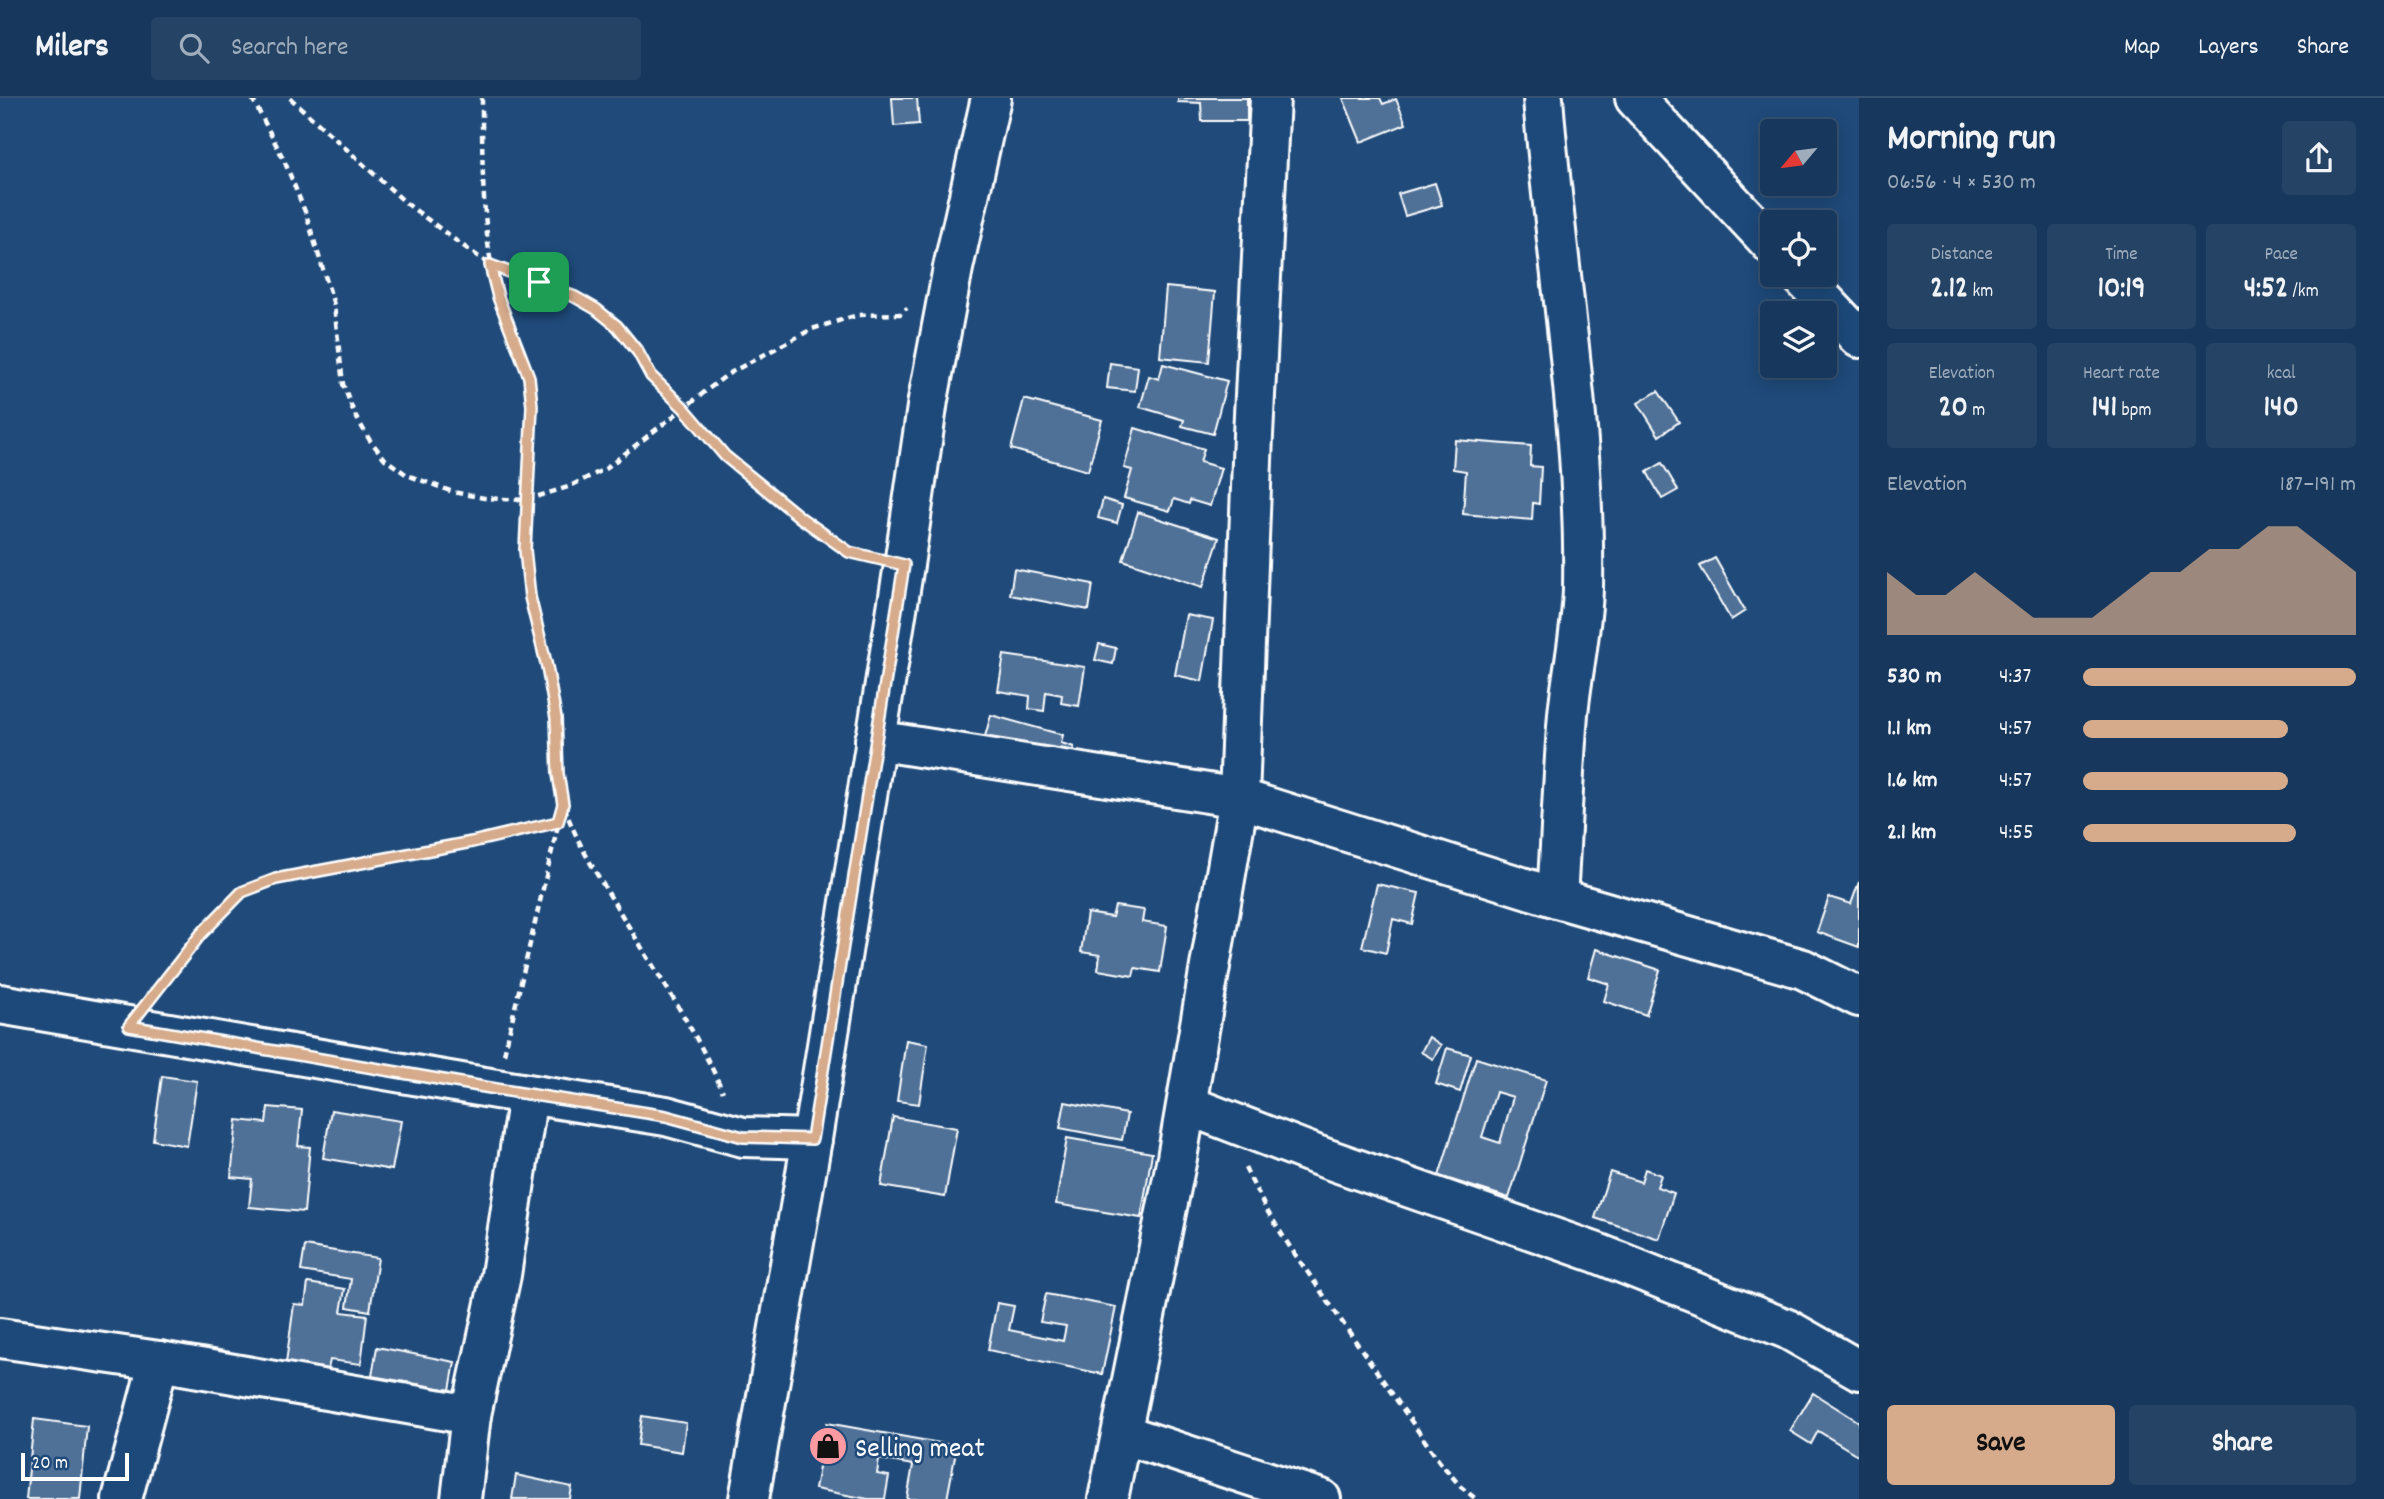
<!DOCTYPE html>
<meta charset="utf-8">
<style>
body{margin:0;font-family:Dekko,sans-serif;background:#244365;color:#f1f3f6;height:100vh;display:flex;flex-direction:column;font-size:26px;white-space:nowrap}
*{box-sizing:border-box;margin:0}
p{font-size:23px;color:#9eacbb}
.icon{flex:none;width:38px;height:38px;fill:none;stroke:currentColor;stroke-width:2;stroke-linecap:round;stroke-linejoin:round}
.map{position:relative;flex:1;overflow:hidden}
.drawer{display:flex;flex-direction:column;background:#17385c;width:525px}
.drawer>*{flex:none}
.needle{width:46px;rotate:241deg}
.fabs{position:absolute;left:1760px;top:21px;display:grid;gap:14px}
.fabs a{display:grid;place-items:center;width:77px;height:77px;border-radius:7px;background:#17385c;box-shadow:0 4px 18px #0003,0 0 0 2px #365272;font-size:35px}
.scale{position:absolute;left:21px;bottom:18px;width:108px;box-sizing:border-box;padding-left:7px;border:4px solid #fff;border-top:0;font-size:19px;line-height:24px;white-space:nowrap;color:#fff;-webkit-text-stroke:5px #1f4a7a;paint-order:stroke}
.pin{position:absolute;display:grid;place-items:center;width:60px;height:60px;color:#fff;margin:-30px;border-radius:14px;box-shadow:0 4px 10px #0006}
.round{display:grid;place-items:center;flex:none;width:74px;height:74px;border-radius:7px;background:#244365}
.overview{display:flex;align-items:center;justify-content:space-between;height:119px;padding:0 28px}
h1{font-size:38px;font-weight:700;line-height:52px}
.metrics{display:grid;grid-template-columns:repeat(3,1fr);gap:10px;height:119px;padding:7px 28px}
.metrics div{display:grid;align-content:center;border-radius:7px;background:#244365;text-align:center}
.metrics b{font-size:30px;font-weight:700}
.metrics small{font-size:19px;font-weight:400}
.metrics p{font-size:19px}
.chart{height:196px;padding:14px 28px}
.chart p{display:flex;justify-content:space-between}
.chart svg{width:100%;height:126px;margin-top:7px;fill:#d6ab8b;opacity:.7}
.action{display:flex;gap:14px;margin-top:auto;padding:14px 28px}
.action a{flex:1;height:80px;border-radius:7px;background:#d6ab8b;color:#111;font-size:28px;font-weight:700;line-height:80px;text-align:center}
.action a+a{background:#244365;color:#f1f3f6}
ul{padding:0 28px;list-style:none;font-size:23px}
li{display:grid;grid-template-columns:112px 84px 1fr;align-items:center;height:52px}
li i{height:18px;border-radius:9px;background:#d6ab8b}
header{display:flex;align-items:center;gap:42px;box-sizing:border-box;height:98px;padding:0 35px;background:#17385c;border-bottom:2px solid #365272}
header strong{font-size:33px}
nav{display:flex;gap:38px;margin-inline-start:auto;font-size:24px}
.search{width:490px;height:63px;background:#244365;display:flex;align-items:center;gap:18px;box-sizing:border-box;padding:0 24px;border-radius:7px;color:#9eacbb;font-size:26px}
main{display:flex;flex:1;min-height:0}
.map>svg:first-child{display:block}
</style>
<header>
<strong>Milers</strong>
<div class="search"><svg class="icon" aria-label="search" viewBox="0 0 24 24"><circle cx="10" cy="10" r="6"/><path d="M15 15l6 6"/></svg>Search here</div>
<nav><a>Map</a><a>Layers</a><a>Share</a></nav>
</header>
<main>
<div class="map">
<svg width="1859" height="1401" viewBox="0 0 1859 1401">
<rect width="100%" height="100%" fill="#1f4a7a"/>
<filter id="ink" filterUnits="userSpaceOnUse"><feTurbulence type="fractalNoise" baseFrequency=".0143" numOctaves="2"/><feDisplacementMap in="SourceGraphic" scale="14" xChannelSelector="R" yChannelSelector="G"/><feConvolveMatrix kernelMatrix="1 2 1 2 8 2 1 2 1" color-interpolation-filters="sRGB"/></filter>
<g filter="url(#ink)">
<g fill="#507197" stroke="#fff" stroke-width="2" fill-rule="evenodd">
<path d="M 892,0 L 917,0 L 919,26 L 894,28 Z"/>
<path d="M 1178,0 L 1247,0 L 1247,23 L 1202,23 L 1201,5 L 1178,4 Z"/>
<path d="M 1343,0 L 1380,0 L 1383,6 L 1396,1 L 1406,26 L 1361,44 Z"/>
<path d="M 1435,85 L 1442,107 L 1405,118 L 1398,96 Z"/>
<path d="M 1166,189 L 1215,194 L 1209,264 L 1160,259 Z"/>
<path d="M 1110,265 L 1138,269 L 1135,293 L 1107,290 Z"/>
<path d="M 1163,266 L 1227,283 L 1213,336 L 1182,328 L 1184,322 L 1140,309 L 1149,278 L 1159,281 Z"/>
<path d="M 1658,293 L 1679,324 L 1659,338 L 1638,305 Z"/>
<path d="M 1024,301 L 1102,322 L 1088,373 L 1011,351 Z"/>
<path d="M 1135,330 L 1204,351 L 1200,364 L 1221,370 L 1210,408 L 1190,402 L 1189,406 L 1174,401 L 1170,413 L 1124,400 L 1132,372 L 1124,370 Z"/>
<path d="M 1455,342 L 1531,348 L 1530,368 L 1541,369 L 1539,406 L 1533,405 L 1532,422 L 1463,416 L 1466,373 L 1453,371 Z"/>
<path d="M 1662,365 L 1678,392 L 1662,401 L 1647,374 Z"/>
<path d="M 1103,401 L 1122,407 L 1117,425 L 1098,420 Z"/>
<path d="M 1138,414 L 1219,440 L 1203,489 L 1123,462 Z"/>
<path d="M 1715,460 L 1745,513 L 1731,522 L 1700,468 Z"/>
<path d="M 1014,471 L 1093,486 L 1089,512 L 1010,497 Z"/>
<path d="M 1186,517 L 1213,522 L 1202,583 L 1175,577 Z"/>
<path d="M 1099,546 L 1116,550 L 1113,566 L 1095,562 Z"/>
<path d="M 1004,557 L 1085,569 L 1079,608 L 1061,605 L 1062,597 L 1046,594 L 1044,613 L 1029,611 L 1030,598 L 998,593 Z"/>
<path d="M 991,617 L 1063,637 L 1061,645 L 1074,649 L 1072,658 L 984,642 Z"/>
<path d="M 1859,784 L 1859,849 L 1817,834 L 1829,799 L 1851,806 Z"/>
<path d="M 1377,786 L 1419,795 L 1412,826 L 1393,821 L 1386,855 L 1362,849 Z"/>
<path d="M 1115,808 L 1144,812 L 1142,824 L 1167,828 L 1160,874 L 1135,870 L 1133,878 L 1098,872 L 1100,857 L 1081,854 L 1087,815 L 1112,819 Z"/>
<path d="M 1596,851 L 1660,872 L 1646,917 L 1604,903 L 1609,886 L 1588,879 Z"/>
<path d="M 1429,939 L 1441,947 L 1433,961 L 1421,954 Z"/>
<path d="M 906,942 L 928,946 L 919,1006 L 897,1003 Z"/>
<path d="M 1447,950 L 1471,957 L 1460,994 L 1436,986 Z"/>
<path d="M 1476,960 L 1546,982 L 1509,1100 L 1439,1078 ZM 1496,994 L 1513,999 L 1500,1045 L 1482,1039 Z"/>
<path d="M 162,978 L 197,983 L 187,1048 L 153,1042 Z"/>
<path d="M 1065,1004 L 1127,1016 L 1122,1042 L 1060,1030 Z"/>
<path d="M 268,1009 L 302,1012 L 298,1048 L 310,1049 L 304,1114 L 249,1109 L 252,1081 L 231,1079 L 237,1022 L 266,1025 Z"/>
<path d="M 331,1012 L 401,1023 L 392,1072 L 323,1060 Z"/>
<path d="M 893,1019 L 957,1030 L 945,1099 L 881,1088 Z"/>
<path d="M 1067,1040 L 1152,1055 L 1141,1120 L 1056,1106 Z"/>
<path d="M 1645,1071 L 1661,1077 L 1657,1089 L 1674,1095 L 1659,1141 L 1595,1120 L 1610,1074 L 1641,1084 Z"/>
<path d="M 305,1148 L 378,1160 L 370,1213 L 347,1209 L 351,1181 L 301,1173 Z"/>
<path d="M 308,1185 L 345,1191 L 341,1214 L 367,1217 L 361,1266 L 330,1262 L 328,1271 L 286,1265 L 294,1206 L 305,1207 Z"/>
<path d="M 1046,1196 L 1116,1209 L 1102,1276 L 988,1252 L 997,1205 L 1014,1208 L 1009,1232 L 1063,1243 L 1066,1228 L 1040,1224 Z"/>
<path d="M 377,1249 L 455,1264 L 450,1292 L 372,1278 Z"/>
<path d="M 1813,1295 L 1859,1324 L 1859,1358 L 1818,1333 L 1811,1346 L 1790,1333 Z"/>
<path d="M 642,1318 L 686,1325 L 682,1354 L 638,1347 Z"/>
<path d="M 34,1321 L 87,1328 L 80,1401 L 26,1401 Z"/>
<path d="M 827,1325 L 957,1348 L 947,1401 L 907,1401 L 913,1367 L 879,1361 L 877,1376 L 889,1378 L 885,1401 L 868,1401 L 815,1391 Z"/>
<path d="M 516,1377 L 572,1389 L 570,1401 L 512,1401 Z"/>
</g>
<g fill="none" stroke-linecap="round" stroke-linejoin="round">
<defs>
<g id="minor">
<path d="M 1543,0 C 1555,163 1586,326 1583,490 C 1582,532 1572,574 1568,616 C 1563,677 1561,739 1557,800"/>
<path d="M 1635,0 L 1773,148"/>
<path d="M 1800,177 L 1859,240"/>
<path d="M 875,642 L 1239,700 L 1557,800 L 1803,871 L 1859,899"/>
<path d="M 0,906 L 496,991 L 666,1018 L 743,1039 L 812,1041"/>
<path d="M 1187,1007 L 1319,1058 L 1597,1155 L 1787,1231 L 1859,1272"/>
<path d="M 0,1240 L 159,1263 L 471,1317"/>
<path d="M 1123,1336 L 1321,1401"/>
<path d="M 122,1401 L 159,1263"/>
<path d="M 461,1401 L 471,1317 L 501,1177 L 528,997"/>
<path d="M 1108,1401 L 1177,1060 L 1239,700 L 1253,337 L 1270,0"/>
</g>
<path id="tertiary" d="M 749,1401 L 812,1041 L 904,467 L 928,302 L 953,170 L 991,0"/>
</defs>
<use href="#minor" stroke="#fff" stroke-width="44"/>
<use href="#tertiary" stroke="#fff" stroke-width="44"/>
<g stroke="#fff" stroke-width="4.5" stroke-dasharray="7 5" stroke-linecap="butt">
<path d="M 252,0 L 284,62 L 306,116 L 334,207 L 343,286 L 354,315 L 369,341 L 385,361 L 407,377 L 453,394 L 484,400 L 526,402 L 568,389 L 605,371 L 728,276 L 812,231 L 858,217 L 900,216 L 907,210"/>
<path d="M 290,0 L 406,105 L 455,142 L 490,167 L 575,199 L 617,228 L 638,254 L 651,278 L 684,310 L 725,358 L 801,420 L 849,454 L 867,459"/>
<path d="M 482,0 C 482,63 482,134 497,195 C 504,223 526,256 530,284 C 536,339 522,396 525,452 C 528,509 548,563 555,619 C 559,647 554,680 564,708 C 576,743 596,775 615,806 C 652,868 694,928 723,994"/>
<path d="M 155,894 L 201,836 L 242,794 L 276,781 L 472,744 L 557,724"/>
<path d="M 504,956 L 563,706"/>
<path d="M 1245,1070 L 1266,1111 L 1290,1149 L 1439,1363 L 1461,1389 L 1476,1401"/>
</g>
<use href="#minor" stroke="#1f4a7a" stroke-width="38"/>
<use href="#tertiary" stroke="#1f4a7a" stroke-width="38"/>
</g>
</g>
<g fill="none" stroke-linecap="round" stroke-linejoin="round" filter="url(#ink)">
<defs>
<path id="route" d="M 490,167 L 575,199 L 596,211 L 617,228 L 638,254 L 651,278 L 684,310 L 725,358 L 801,420 L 849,454 L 904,467 L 812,1041 L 743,1039 L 666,1018 L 496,991 L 129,928 L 201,836 L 242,794 L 276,781 L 472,744 L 558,724 L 563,706 L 558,676 L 556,620 L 547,569 L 530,499 L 525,452 L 532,308 L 529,279 L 498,199 Z"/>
</defs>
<use href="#route" stroke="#fff" stroke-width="14"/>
<use href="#route" stroke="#d6ab8b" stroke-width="9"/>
</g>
<defs>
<symbol id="shop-disc" viewBox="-11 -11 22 22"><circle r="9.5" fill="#ff9aa2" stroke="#1f4a7a"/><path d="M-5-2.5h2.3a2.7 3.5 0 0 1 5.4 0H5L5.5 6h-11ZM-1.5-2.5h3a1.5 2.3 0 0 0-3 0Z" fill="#111"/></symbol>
</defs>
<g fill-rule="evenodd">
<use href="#shop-disc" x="806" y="1326" width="44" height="44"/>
</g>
<g text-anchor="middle" stroke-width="5" stroke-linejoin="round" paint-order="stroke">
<g font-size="28" fill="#fff" stroke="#1f4a7a" text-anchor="start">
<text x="855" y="1358">Selling meat</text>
</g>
</g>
</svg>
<div class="fabs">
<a><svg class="needle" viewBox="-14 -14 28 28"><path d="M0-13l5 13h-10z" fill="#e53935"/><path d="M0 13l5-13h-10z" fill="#9eacbb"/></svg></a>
<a><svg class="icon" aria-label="locate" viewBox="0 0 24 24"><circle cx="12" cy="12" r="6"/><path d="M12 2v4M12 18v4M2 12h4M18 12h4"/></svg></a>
<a><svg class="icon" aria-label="layers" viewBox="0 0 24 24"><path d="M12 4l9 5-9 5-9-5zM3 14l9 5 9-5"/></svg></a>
</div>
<div class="scale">20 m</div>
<div class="pin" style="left:539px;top:184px;background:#1e9e55"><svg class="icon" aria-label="arrive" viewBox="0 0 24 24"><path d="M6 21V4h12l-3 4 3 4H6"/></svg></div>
</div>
<section class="drawer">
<div class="overview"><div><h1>Morning run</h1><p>06:56 · 4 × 530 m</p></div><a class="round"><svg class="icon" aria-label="share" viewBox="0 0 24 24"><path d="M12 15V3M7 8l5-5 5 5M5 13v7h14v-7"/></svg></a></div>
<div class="metrics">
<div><p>Distance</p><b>2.12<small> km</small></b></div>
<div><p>Time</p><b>10:19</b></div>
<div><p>Pace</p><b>4:52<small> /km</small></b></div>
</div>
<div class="metrics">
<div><p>Elevation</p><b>20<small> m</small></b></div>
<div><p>Heart rate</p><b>141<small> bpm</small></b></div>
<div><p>kcal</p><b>140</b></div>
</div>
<div class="chart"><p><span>Elevation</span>187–191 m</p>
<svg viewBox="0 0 160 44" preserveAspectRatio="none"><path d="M0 44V22L10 30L20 30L30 22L40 30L50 38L60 38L70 38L80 30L90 22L100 22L110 14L120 14L130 6L140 6L150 14L160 22V44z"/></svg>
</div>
<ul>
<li><b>530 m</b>4:37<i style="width:100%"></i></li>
<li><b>1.1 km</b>4:57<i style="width:75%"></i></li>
<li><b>1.6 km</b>4:57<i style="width:75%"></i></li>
<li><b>2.1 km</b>4:55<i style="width:78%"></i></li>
</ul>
<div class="action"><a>Save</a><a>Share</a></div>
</section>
</main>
